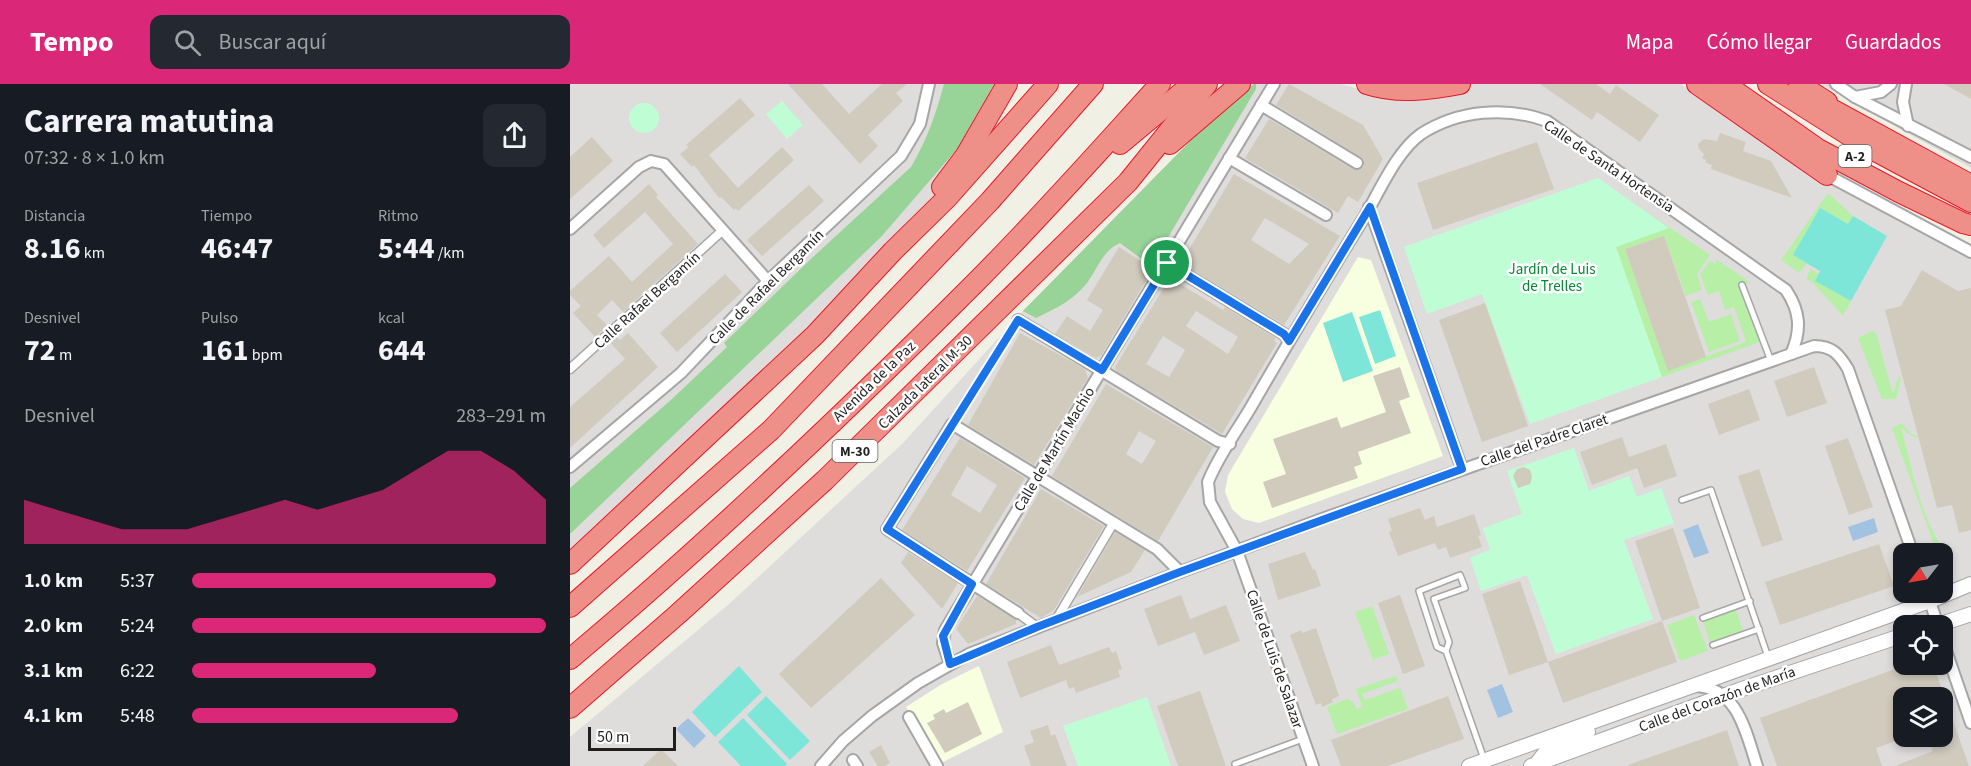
<!DOCTYPE html>
<html lang="es">
<meta charset="utf-8">
<style>
body{margin:0;font-family:"Source Sans 3",sans-serif;background:#242831;color:#f1f3f6;height:100vh;display:flex;flex-direction:column;font-size:22px;white-space:nowrap}
*{box-sizing:border-box;margin:0}
p{font-size:20px;color:#9ea1a6}
.icon{flex:none;width:33px;height:33px;fill:none;stroke:currentColor;stroke-width:2;stroke-linecap:round;stroke-linejoin:round}
.map{position:relative;flex:1;overflow:hidden}
.side{display:flex;flex-direction:column;background:#171b24;width:570px}
.side>*{flex:none}
.needle{width:39px;rotate:239deg}
.fabs{position:absolute;left:1323px;top:459px;display:grid;gap:12px}
.fabs a{display:grid;place-items:center;width:60px;height:60px;border-radius:12px;background:#171b24;box-shadow:0 3px 9px #0003;font-size:30px}
.scale{position:absolute;left:18px;bottom:15px;width:88px;box-sizing:border-box;padding-left:6px;border:3px solid #1f1f1f;border-top:0;font-size:16px;line-height:21px;white-space:nowrap;color:#1f1f1f;-webkit-text-stroke:4px #fff;paint-order:stroke}
.pin{position:absolute;display:grid;place-items:center;width:51px;height:51px;color:#fff;margin:-26px;border:3px solid #fff;border-radius:50%;box-shadow:0 2px 6px #0007}
.round{display:grid;place-items:center;flex:none;width:63px;height:63px;border-radius:12px;background:#242831}
.head{display:flex;align-items:center;justify-content:space-between;height:102px;padding:0 24px}
h1{font-size:33px;font-weight:700;line-height:45px}
.metrics{display:grid;grid-template-columns:repeat(3,1fr);gap:9px;height:102px;padding:6px 24px}
.metrics div{display:grid;align-content:center}
.metrics b{font-size:30px;font-weight:700}
.metrics small{font-size:16px;font-weight:400}
.metrics p{font-size:16px}
.chart{height:168px;padding:12px 24px}
.chart p{display:flex;justify-content:space-between}
.chart svg{width:100%;height:108px;margin-top:6px;fill:#db2777;opacity:.7}
ul{padding:0 24px;list-style:none;font-size:20px}
li{display:grid;grid-template-columns:96px 72px 1fr;align-items:center;height:45px}
li i{height:15px;border-radius:8px;background:#db2777}
header{display:flex;align-items:center;gap:36px;box-sizing:border-box;height:84px;padding:0 30px;background:#db2777;color:#fff}
header strong{font-size:28px}
nav{display:flex;gap:33px;margin-inline-start:auto;font-size:21px}
.search{width:420px;height:54px;background:#242831;display:flex;align-items:center;gap:15px;box-sizing:border-box;padding:0 21px;border-radius:12px;color:#9ea1a6;font-size:22px}
main{display:flex;flex:1;min-height:0}
.map>svg:first-child{display:block}
</style>
<header>
<strong>Tempo</strong>
<div class="search"><svg class="icon" aria-label="search" viewBox="0 0 24 24"><circle cx="10" cy="10" r="6"/><path d="M15 15l6 6"/></svg>Buscar aquí</div>
<nav><a>Mapa</a><a>Cómo llegar</a><a>Guardados</a></nav>
</header>
<main>
<section class="side">
<div class="head"><div><h1>Carrera matutina</h1><p>07:32 · 8 × 1.0 km</p></div><a class="round"><svg class="icon" aria-label="share" viewBox="0 0 24 24"><path d="M12 15V3M7 8l5-5 5 5M5 13v7h14v-7"/></svg></a></div>
<div class="metrics">
<div><p>Distancia</p><b>8.16<small> km</small></b></div>
<div><p>Tiempo</p><b>46:47</b></div>
<div><p>Ritmo</p><b>5:44<small> /km</small></b></div>
</div>
<div class="metrics">
<div><p>Desnivel</p><b>72<small> m</small></b></div>
<div><p>Pulso</p><b>161<small> bpm</small></b></div>
<div><p>kcal</p><b>644</b></div>
</div>
<div class="chart"><p><span>Desnivel</span>283–291 m</p>
<svg viewBox="0 0 160 44" preserveAspectRatio="none"><path d="M0 44V26L10 30L20 34L30 38L40 38L50 38L60 34L70 30L80 26L90 30L100 26L110 22L120 14L130 6L140 6L150 14L160 26V44z"/></svg>
</div>
<ul>
<li><b>1.0 km</b>5:37<i style="width:86%"></i></li>
<li><b>2.0 km</b>5:24<i style="width:100%"></i></li>
<li><b>3.1 km</b>6:22<i style="width:52%"></i></li>
<li><b>4.1 km</b>5:48<i style="width:75%"></i></li>
</ul>
</section>
<div class="map">
<svg width="1401" height="682" viewBox="0 0 1401 682">
<rect width="100%" height="100%" fill="#f1f0e5"/>
<g fill="#dedddc" fill-rule="evenodd">
<path d="M 0,0 L 437,0 L 396,71 L 323,167 L 0,480 Z"/>
<path d="M 684,0 L 771,0 L 789,5 L 899,0 L 1111,0 L 1193,58 L 1264,88 L 1340,132 L 1401,162 L 1401,682 L 0,682 L 0,653 L 159,520 L 333,359 L 453,227 L 644,33 ZM 1334,470 L 1372,470 L 1372,508 L 1334,508 ZM 1334,542 L 1372,542 L 1372,580 L 1334,580 ZM 1334,614 L 1372,614 L 1372,652 L 1334,652 Z"/>
<path d="M 1252,0 L 1401,0 L 1401,84 L 1283,19 Z"/>
</g>
<g fill="#f7ffe0">
<path d="M 788,173 L 801,176 L 873,372 L 689,439 L 673,435 L 662,425 L 655,408 L 658,391 Z"/>
<path d="M 409,582 L 433,648 L 369,680 L 336,623 L 372,600 Z"/>
</g>
<g fill="#b7efa7">
<path d="M 1258,109 L 1283,132 L 1278,140 L 1223,171 L 1237,179 L 1229,189 L 1211,176 Z"/>
<path d="M 1072,125 L 1140,171 L 1127,190 L 1132,206 L 1116,212 L 1094,152 L 1055,165 L 1098,286 L 1176,258 L 1164,223 L 1155,226 L 1149,207 L 1138,211 L 1130,190 L 1140,177 L 1145,180 L 1147,177 L 1143,173 L 1181,199 L 1169,201 L 1190,258 L 1089,294 L 984,155 Z"/>
<path d="M 1241,185 L 1249,191 L 1245,197 L 1281,217 L 1273,232 L 1244,200 L 1236,194 Z"/>
<path d="M 1130,215 L 1139,238 L 1161,230 L 1170,257 L 1139,268 L 1121,218 Z"/>
<path d="M 1302,247 L 1306,249 L 1323,310 L 1329,291 L 1331,295 L 1326,315 L 1312,315 L 1288,254 Z"/>
<path d="M 1331,339 L 1342,350 L 1348,352 L 1348,354 L 1340,351 L 1331,343 C 1343,390 1352,441 1383,479 L 1373,485 L 1372,470 L 1367,469 L 1322,344 Z"/>
<path d="M 802,522 L 819,570 L 803,576 L 785,528 Z"/>
<path d="M 1166,526 L 1173,547 L 1140,559 L 1133,538 Z"/>
<path d="M 1124,531 L 1138,567 L 1110,577 L 1097,541 Z"/>
<path d="M 826,592 L 828,597 L 792,610 L 795,616 L 830,604 L 838,625 L 767,650 L 757,623 L 777,615 L 783,618 L 787,625 L 792,623 L 786,605 Z"/>
</g>
<g fill="#98d397">
<path d="M 374,0 L 424,0 L 387,65 L 311,153 L 0,450 L 0,404 L 102,315 L 157,263 L 154,259 L 243,173 L 341,83 C 357,56 366,30 374,0 Z"/>
<path d="M 684,0 L 686,0 L 686,5 L 581,182 L 550,159 C 533,166 528,184 517,199 C 502,217 487,224 466,234 L 453,227 L 644,33 Z"/>
</g>
<g fill="#bffed5">
<path d="M 212,17 L 233,41 L 217,55 L 196,30 Z"/>
<circle cx="74" cy="34" r="15"/>
<path d="M 1028,94 L 1099,144 L 1046,163 L 1092,293 L 960,340 L 912,210 L 857,230 L 834,163 Z"/>
<path d="M 1004,364 L 1019,407 L 1059,392 L 1067,413 L 1091,404 L 1104,439 L 1054,456 L 1083,535 L 986,570 L 957,491 L 911,507 L 900,474 L 920,466 L 913,444 L 952,430 L 937,387 Z"/>
<path d="M 577,613 L 601,682 L 508,682 L 493,642 Z"/>
</g>
<g fill="#7de6d9">
<path d="M 1250,124 L 1278,140 L 1283,132 L 1317,152 L 1281,217 L 1245,197 L 1250,187 L 1223,171 Z"/>
<path d="M 810,226 L 826,272 L 805,280 L 789,233 Z"/>
<path d="M 782,228 L 803,287 L 773,298 L 753,239 Z"/>
<path d="M 169,582 L 192,608 L 145,653 L 122,628 Z"/>
<path d="M 196,612 L 240,657 L 220,676 L 177,631 Z"/>
<path d="M 173,634 L 217,680 L 215,682 L 171,682 L 148,658 Z"/>
</g>
<g fill="#a2c2e2">
<path d="M 1304,434 L 1308,448 L 1283,457 L 1278,443 Z"/>
<path d="M 1128,440 L 1139,469 L 1124,474 L 1113,446 Z"/>
<path d="M 932,600 L 943,628 L 928,634 L 917,606 Z"/>
<path d="M 118,634 L 136,652 L 124,664 L 106,645 Z"/>
</g>
<g fill="#d1cbbe" fill-rule="evenodd">
<path d="M 218,0 L 252,0 L 279,30 L 312,0 L 337,0 L 326,9 L 333,17 L 298,51 L 308,62 L 290,80 Z"/>
<path d="M 719,0 L 793,41 L 813,75 L 788,118 L 778,112 L 768,129 L 675,74 L 699,35 L 783,85 L 790,86 L 794,82 L 794,76 L 791,73 L 706,21 Z"/>
<path d="M 970,0 L 1026,0 L 1040,10 L 1046,1 L 1089,31 L 1070,58 L 1027,28 L 1022,36 Z"/>
<path d="M 1374,0 L 1401,0 L 1401,15 Z"/>
<path d="M 170,14 L 185,31 L 139,71 L 168,104 L 212,63 L 224,76 L 168,127 L 166,124 L 164,126 L 151,113 L 149,114 L 124,81 L 122,83 L 110,70 L 119,63 L 116,61 Z"/>
<path d="M 1150,49 L 1176,58 L 1173,67 L 1201,77 L 1222,114 L 1141,85 L 1142,81 L 1135,78 L 1136,76 L 1132,74 L 1134,70 L 1129,65 L 1128,60 L 1134,55 L 1147,57 Z"/>
<path d="M 22,53 L 43,77 L 0,115 L 0,73 Z"/>
<path d="M 967,58 L 984,105 L 863,146 L 847,99 Z"/>
<path d="M 664,90 L 770,152 L 714,241 L 611,179 ZM 695,134 L 739,160 L 719,180 L 681,156 Z"/>
<path d="M 79,100 L 88,111 L 86,113 L 128,160 L 53,228 L 42,216 L 27,231 L 38,242 L 25,253 L 3,229 L 11,222 L 0,211 L 0,207 L 39,172 L 62,198 L 103,160 L 75,128 L 34,164 L 23,151 Z"/>
<path d="M 239,101 L 254,117 L 192,172 L 177,156 Z"/>
<path d="M 1094,152 L 1136,273 L 1098,287 L 1055,165 Z"/>
<path d="M 549,163 L 583,185 L 531,272 L 526,274 L 485,250 L 497,232 L 520,247 L 533,226 L 517,216 Z"/>
<path d="M 1352,186 L 1388,207 L 1401,204 L 1401,446 L 1389,449 L 1382,421 L 1367,424 L 1315,226 L 1331,222 Z"/>
<path d="M 155,190 L 172,208 L 107,268 L 90,249 Z"/>
<path d="M 600,194 L 653,226 L 655,223 L 706,254 L 704,257 L 707,259 L 652,350 L 546,287 L 545,283 ZM 626,227 L 668,253 L 658,270 L 616,242 ZM 593,252 L 615,266 L 599,293 L 576,280 Z"/>
<path d="M 915,219 L 958,342 L 912,358 L 869,236 Z"/>
<path d="M 58,249 L 88,283 L 0,364 L 0,323 L 55,275 L 40,258 L 46,252 L 50,256 Z"/>
<path d="M 450,249 L 515,285 L 518,294 L 464,381 L 398,341 Z"/>
<path d="M 830,283 L 840,313 L 829,317 L 841,349 L 788,368 L 792,380 L 784,383 L 788,394 L 702,424 L 693,398 L 716,390 L 703,355 L 767,333 L 771,344 L 816,328 L 803,292 Z"/>
<path d="M 1244,283 L 1257,319 L 1217,333 L 1204,297 Z"/>
<path d="M 536,300 L 643,363 L 588,457 L 482,392 ZM 569,347 L 586,357 L 572,380 L 556,370 Z"/>
<path d="M 1179,305 L 1190,336 L 1149,351 L 1138,320 Z"/>
<path d="M 1052,353 L 1059,373 L 1096,360 L 1107,392 L 1074,404 L 1067,384 L 1022,401 L 1010,368 Z"/>
<path d="M 390,354 L 455,394 L 397,487 L 332,446 ZM 397,382 L 427,401 L 410,429 L 381,411 Z"/>
<path d="M 1278,354 L 1303,423 L 1279,431 L 1255,362 Z"/>
<path d="M 954,383 L 960,386 L 962,393 L 960,400 L 948,404 L 943,392 L 947,385 Z"/>
<path d="M 1189,385 L 1213,456 L 1192,463 L 1168,392 Z"/>
<path d="M 471,405 L 534,442 L 484,526 L 471,534 L 416,500 Z"/>
<path d="M 850,424 L 855,436 L 864,432 L 867,443 L 904,430 L 911,451 L 908,452 L 912,463 L 880,474 L 876,463 L 868,466 L 865,459 L 828,472 L 819,448 L 822,447 L 818,435 Z"/>
<path d="M 1103,444 L 1130,524 L 1092,537 L 1065,457 Z"/>
<path d="M 545,448 L 575,466 L 561,488 L 507,513 Z"/>
<path d="M 1309,460 L 1324,502 L 1210,541 L 1195,498 Z"/>
<path d="M 338,468 L 388,499 L 372,525 L 331,479 Z"/>
<path d="M 735,468 L 743,486 L 745,485 L 751,502 L 708,516 L 698,480 Z"/>
<path d="M 311,494 L 345,531 L 241,624 L 209,590 Z"/>
<path d="M 950,497 L 978,578 L 939,591 L 912,510 Z"/>
<path d="M 611,511 L 620,535 L 656,521 L 670,557 L 634,571 L 625,548 L 588,562 L 574,525 Z"/>
<path d="M 830,511 L 855,582 L 833,590 L 808,519 Z"/>
<path d="M 407,512 L 446,536 L 446,540 L 398,560 L 386,545 Z"/>
<path d="M 1092,537 L 1107,578 L 993,619 L 978,578 Z"/>
<path d="M 746,544 L 769,612 L 762,615 L 763,618 L 752,623 L 751,619 L 746,621 L 720,551 L 731,546 L 732,549 Z"/>
<path d="M 481,561 L 489,581 L 539,563 L 542,569 L 546,567 L 552,585 L 548,586 L 550,593 L 506,609 L 504,603 L 499,605 L 496,596 L 450,614 L 437,578 Z"/>
<path d="M 1339,580 L 1363,580 L 1399,682 L 1325,682 L 1363,667 L 1357,652 L 1372,652 L 1372,614 L 1334,614 L 1334,654 L 1306,664 L 1312,682 L 1207,682 L 1190,634 Z"/>
<path d="M 630,607 L 656,682 L 608,682 L 587,622 Z"/>
<path d="M 878,612 L 894,655 L 818,682 L 771,682 L 761,656 Z"/>
<path d="M 398,618 L 412,650 L 375,669 L 357,639 L 365,635 L 363,631 L 374,625 L 376,629 Z"/>
<path d="M 478,641 L 481,652 L 485,650 L 497,682 L 461,682 L 454,662 L 464,658 L 460,647 Z"/>
<path d="M 1157,646 L 1169,682 L 1058,682 L 1058,681 Z"/>
<path d="M 311,661 L 320,679 L 315,682 L 308,682 L 299,668 Z"/>
<path d="M 91,665 L 108,682 L 73,682 Z"/>
</g>
<g fill="none" stroke-linecap="round" stroke-linejoin="round">
<defs>
<g id="service">
<path d="M 1172,201 L 1201,277"/>
<path d="M 1112,416 L 1141,406 L 1198,573"/>
<path d="M 1133,534 L 1180,517"/>
<path d="M 1143,561 L 1189,545"/>
<path d="M 876,567 L 867,563 L 849,507 L 890,491 L 895,504 L 864,515 L 879,558 L 876,567 L 914,675"/>
<path d="M 665,680 L 733,655"/>
</g>
<g id="pedestrian">
<path d="M 0,285 L 153,146"/>
<path d="M 382,340 L 448,236"/>
<path d="M 448,529 L 467,543"/>
<path d="M 486,536 L 544,438"/>
</g>
<g id="minor">
<path d="M 1266,0 L 1285,13 L 1401,73"/>
<path d="M 1336,0 L 1333,18 L 1338,42"/>
<path d="M 1285,13 L 1311,8 L 1321,0"/>
<path d="M 691,21 L 787,79"/>
<path d="M 659,74 L 756,131"/>
<path d="M 1257,91 L 1401,168"/>
<path d="M 799,123 L 892,385"/>
<path d="M 0,145 L 69,83 L 81,77 L 94,80 L 198,197"/>
<path d="M 597,179 L 714,250 L 719,257"/>
<path d="M 448,236 L 648,357 L 660,360"/>
<path d="M 0,383 L 111,289 L 198,197 L 331,72 L 350,40 L 359,0"/>
<path d="M 1357,508 L 1368,542"/>
<path d="M 448,529 L 317,445 L 382,340 L 587,465 L 610,488"/>
<path d="M 1372,555 L 1401,639"/>
<path d="M 380,580 L 373,559 L 375,546 L 704,0"/>
<path d="M 1125,602 C 1168,603 1176,649 1187,682"/>
<path d="M 339,633 L 367,682"/>
<path d="M 283,676 L 287,682"/>
<path d="M 251,682 L 273,657 L 302,632 L 348,599 L 399,570 L 610,488 L 752,435 L 1244,262 C 1262,262 1269,270 1278,285 L 1343,470"/>
<path d="M 743,682 L 667,467 L 640,418 L 638,398 C 648,372 667,347 681,323 C 718,259 756,195 795,132 C 810,106 827,67 851,50 C 888,26 936,22 977,37 L 1216,206 C 1230,227 1232,246 1221,270"/>
</g>
<g id="tertiary">
<path d="M 1365,542 L 1401,530"/>
<path d="M 967,679 L 977,666 L 1018,648"/>
<path d="M 899,682 L 1360,517 L 1401,500"/>
<path d="M 961,682 L 1169,606 L 1334,551"/>
</g>
<g id="motorway">
<path d="M 797,0 C 827,10 859,6 890,0"/>
<path d="M 1127,0 L 1257,91"/>
<path d="M 1155,0 L 1248,65 L 1329,108 L 1393,139 L 1401,141"/>
<path d="M 1198,0 L 1296,62 L 1401,118"/>
<path d="M 1229,0 L 1257,18"/>
<path d="M 1243,15 L 1401,101"/>
<path d="M 550,60 L 622,0"/>
<path d="M 600,60 L 670,0"/>
<path d="M 372,103 L 396,71 L 437,0"/>
<path d="M 0,480 L 245,251 L 323,167 L 377,114 L 478,0"/>
<path d="M 0,523 L 201,346 L 420,117 L 523,0"/>
<path d="M 0,575 C 141,457 275,329 405,199 C 469,135 529,67 590,0"/>
<path d="M 0,624 L 108,530 L 255,396 L 558,98 L 637,0"/>
</g>
</defs>
<use href="#service" stroke="#a6a6a6" stroke-width="8"/>
<use href="#pedestrian" stroke="#a6a6a6" stroke-width="11"/>
<use href="#minor" stroke="#a6a6a6" stroke-width="14"/>
<use href="#tertiary" stroke="#a6a6a6" stroke-width="16"/>
<use href="#motorway" stroke="#e91828" stroke-width="22"/>
<use href="#service" stroke="#fff" stroke-width="5"/>
<use href="#pedestrian" stroke="#fff" stroke-width="8"/>
<use href="#minor" stroke="#fff" stroke-width="10"/>
<use href="#tertiary" stroke="#fff" stroke-width="14"/>
<use href="#motorway" stroke="#ee9087" stroke-width="20"/>
</g>
<g fill="none" stroke-linecap="round" stroke-linejoin="round">
<defs>
<path id="route" d="M 800,123 L 892,385 L 610,488 L 467,543 L 380,580 L 373,552 L 402,500 L 317,445 L 448,236 L 532,286 L 597,179 L 714,250 L 719,257 Z"/>
</defs>
<use href="#route" stroke="#fff" stroke-width="12"/>
<use href="#route" stroke="#1a73e8" stroke-width="8"/>
</g>
<g text-anchor="middle" stroke-width="5" stroke-linejoin="round" paint-order="stroke">
<g fill="#fff" stroke="#626262" stroke-width="1.5">
<rect x="1268.5" y="61" width="33" height="22" rx="4.5"/>
<rect x="262.5" y="356" width="45" height="22" rx="4.5"/>
</g>
<g font-size="14" font-weight="bold" fill="#1f1f1f">
<text x="1285" y="77">A-2</text>
<text x="285" y="372">M-30</text>
</g>
<g font-size="15" fill="#1f1f1f" stroke="#fff">
<text transform="translate(1039 82) rotate(34)" y="5">Calle de Santa Hortensia</text>
<text transform="translate(196 203) rotate(-45)" y="5">Calle de Rafael Bergamín</text>
<text transform="translate(77 216) rotate(-42)" y="5">Calle Rafael Bergamín</text>
<text transform="translate(304 297) rotate(-44)" y="5">Avenida de la Paz</text>
<text transform="translate(355 298) rotate(-45)" y="5">Calzada lateral M-30</text>
<text transform="translate(974 356) rotate(-19)" y="5">Calle del Padre Claret</text>
<text transform="translate(484 365) rotate(-59)" y="5">Calle de Martín Machio</text>
<text transform="translate(705 575) rotate(71)" y="5">Calle de Luis de Salazar</text>
<text transform="translate(1147 615) rotate(-20)" y="5">Calle del Corazón de María</text>
</g>
<g font-size="15" fill="#038832" stroke="#fff">
<text x="982" y="190">Jardín de Luis<tspan x="982" dy="17">de Trelles</tspan></text>
</g>
</g>
</svg>
<div class="fabs">
<a><svg class="needle" viewBox="-14 -14 28 28"><path d="M0-13l5 13h-10z" fill="#e53935"/><path d="M0 13l5-13h-10z" fill="#9ea1a6"/></svg></a>
<a><svg class="icon" aria-label="locate" viewBox="0 0 24 24"><circle cx="12" cy="12" r="6"/><path d="M12 2v4M12 18v4M2 12h4M18 12h4"/></svg></a>
<a><svg class="icon" aria-label="layers" viewBox="0 0 24 24"><path d="M12 4l9 5-9 5-9-5zM3 14l9 5 9-5"/></svg></a>
</div>
<div class="scale">50 m</div>
<div class="pin" style="left:597px;top:179px;background:#1e9e55"><svg class="icon" aria-label="arrive" viewBox="0 0 24 24"><path d="M6 21V4h12l-3 4 3 4H6"/></svg></div>
</div>
</main>
